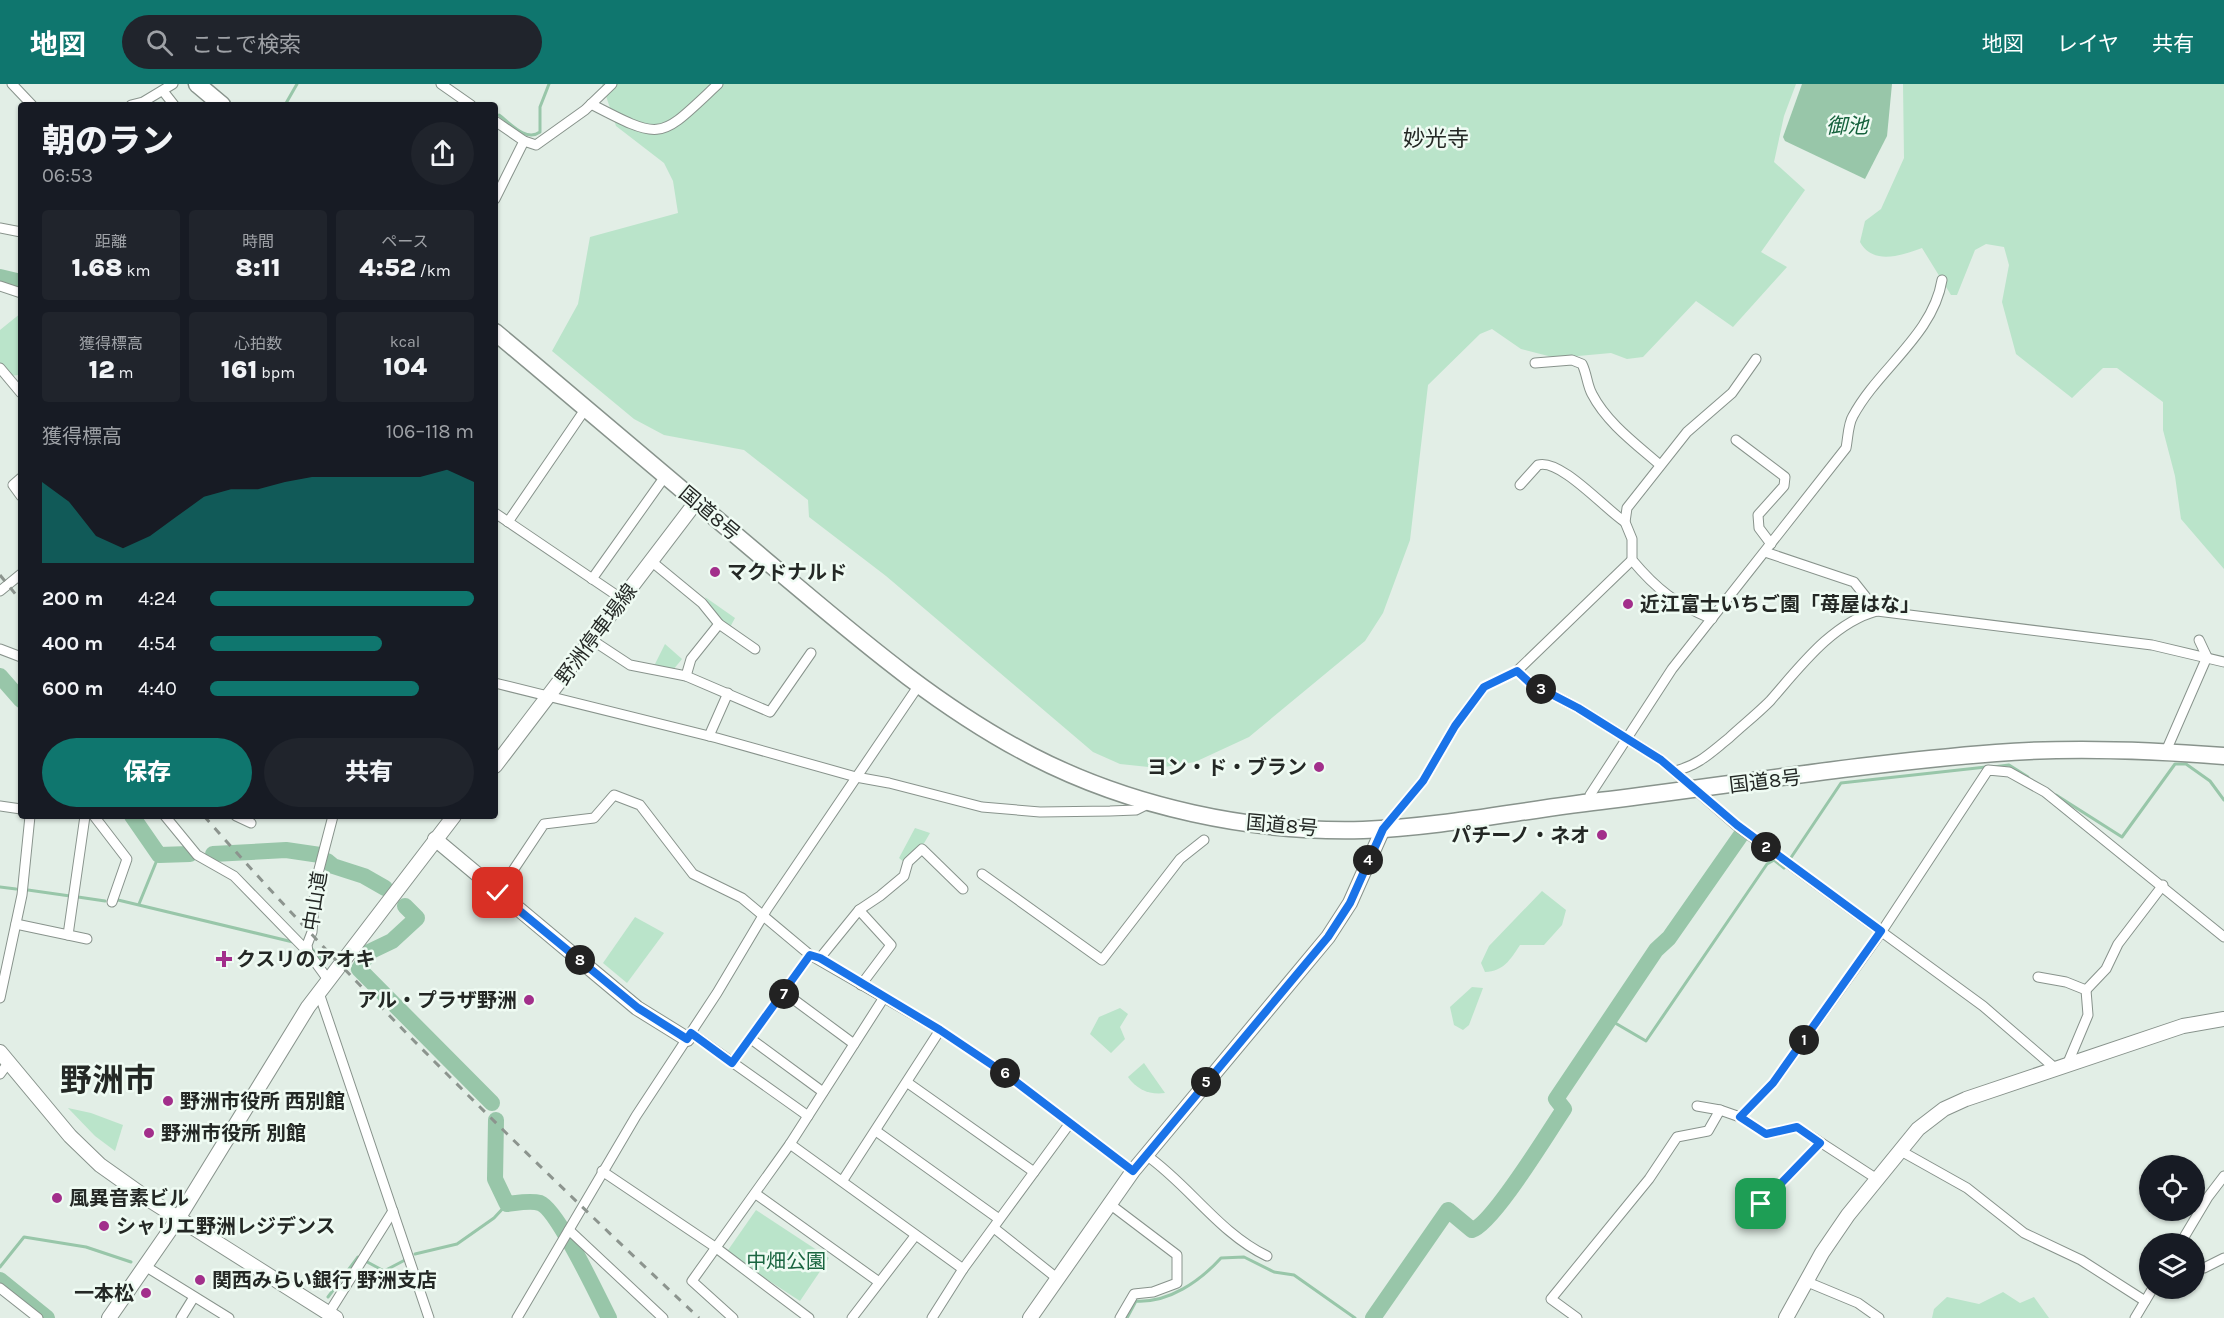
<!DOCTYPE html>
<html lang="ja">
<meta charset="utf-8">
<style>
body{margin:0;font-family:Karla,"Noto Sans JP",sans-serif;background:#20242c;color:#f1f3f6;height:100vh;display:flex;flex-direction:column;font-size:22px;white-space:nowrap}
*{box-sizing:border-box;margin:0}
p{font-size:20px;color:#9ea1a6}
.icon{flex:none;width:33px;height:33px;fill:none;stroke:currentColor;stroke-width:2;stroke-linecap:round;stroke-linejoin:round}
.map{position:relative;flex:1;overflow:hidden}
.details{position:absolute;left:18px;top:18px;width:480px;height:717px;display:flex;flex-direction:column;background:#171b24;border-radius:6px;box-shadow:0 2px 4px #0004}
.details>*{flex:none}
.fabs{position:absolute;left:2139px;top:1071px;display:grid;gap:12px}
.fabs a{display:grid;place-items:center;width:66px;height:66px;border-radius:50%;background:#171b24;box-shadow:0 2px 4px #0004;font-size:30px}
.pin{position:absolute;display:grid;place-items:center;width:51px;height:51px;color:#fff;margin:-26px;border-radius:12px;box-shadow:0 3px 9px #0006}
.km{position:absolute;width:30px;height:30px;margin:-15px;border-radius:50%;background:#222;color:#fff;font-size:16px;line-height:30px;text-align:center}
.round{display:grid;place-items:center;flex:none;width:63px;height:63px;border-radius:32px;background:#20242c}
.overview{display:flex;align-items:center;justify-content:space-between;height:102px;padding:0 24px}
h1{font-size:33px;font-weight:800;line-height:45px}
.stats{display:grid;grid-template-columns:repeat(3,1fr);gap:9px;height:102px;padding:6px 24px}
.stats div{display:grid;align-content:center;border-radius:6px;background:#20242c;text-align:center}
.stats b{font-size:26px;font-weight:800}
.stats small{font-size:16px;font-weight:400}
.stats p{font-size:16px}
.chart{height:168px;padding:12px 24px}
.chart p{display:flex;justify-content:space-between}
.chart svg{width:100%;height:108px;margin-top:6px;fill:#0f766e;opacity:.7}
.cta{display:flex;gap:12px;margin-top:auto;padding:12px 24px}
.cta a{flex:1;height:69px;border-radius:36px;background:#0f766e;color:#fff;font-size:24px;font-weight:800;line-height:69px;text-align:center}
.cta a+a{background:#20242c;color:#f1f3f6}
ul{padding:0 24px;list-style:none;font-size:20px}
li{display:grid;grid-template-columns:96px 72px 1fr;align-items:center;height:45px}
li i{height:15px;border-radius:8px;background:#0f766e}
header{display:flex;align-items:center;gap:36px;box-sizing:border-box;height:84px;padding:0 30px;background:#0f766e;color:#fff}
header strong{font-size:28px}
nav{display:flex;gap:33px;margin-inline-start:auto;font-size:21px}
.search{width:420px;height:54px;background:#20242c;display:flex;align-items:center;gap:15px;box-sizing:border-box;padding:0 21px;border-radius:33px;color:#9ea1a6;font-size:22px}
.map>svg:first-child{display:block}
</style>
<header>
<strong>地図</strong>
<div class="search"><svg class="icon" aria-label="search" viewBox="0 0 24 24"><circle cx="10" cy="10" r="6"/><path d="M15 15l6 6"/></svg>ここで検索</div>
<nav><a>地図</a><a>レイヤ</a><a>共有</a></nav>
</header>
<div class="map">
<svg width="2224" height="1234" viewBox="0 0 2224 1234">
<rect width="100%" height="100%" fill="#e2eee6"/>
<g fill="#bae4ca">
<path d="M 602,0 L 1796,0 L 1784,32 L 1774,78 L 1805,106 L 1761,168 L 1787,183 L 1733,243 L 1696,217 L 1643,273 L 1627,275 L 1611,269 L 1556,274 L 1521,265 L 1492,245 L 1480,250 L 1428,301 L 1410,456 L 1383,529 L 1365,557 L 1249,653 L 1195,678 L 1158,684 L 1120,680 L 1093,668 L 886,492 L 809,433 L 808,416 L 744,366 L 664,351 L 634,335 L 552,267 L 578,220 L 590,153 L 678,129 L 673,97 L 664,79 L 616,42 Z"/>
<path d="M 1903,0 L 2224,0 L 2224,485 L 2181,435 L 2175,392 L 2163,346 L 2163,318 L 2117,284 L 2103,284 L 2072,314 L 2016,270 L 2002,218 L 2009,181 L 2004,163 L 1986,160 L 1975,166 L 1957,211 L 1951,211 L 1922,164 C 1903,171 1873,182 1860,158 L 1865,137 L 1881,125 L 1904,74 Z"/>
<path d="M 21,229 L 21,285 L 18,291 L 11,292 L 0,279 L 0,246 Z"/>
<path d="M 705,513 L 735,534 L 729,545 L 723,541 Z"/>
<path d="M 665,560 L 682,575 L 673,586 L 654,582 Z"/>
<path d="M 915,744 L 930,749 L 923,761 L 904,778 L 899,774 Z"/>
<path d="M 1542,807 L 1566,826 L 1562,841 L 1544,861 L 1520,861 C 1510,876 1504,887 1485,888 L 1481,879 L 1489,862 Z"/>
<path d="M 635,833 L 664,849 L 627,899 L 603,879 Z"/>
<path d="M 1472,903 L 1483,904 L 1469,941 L 1463,946 L 1454,941 L 1450,923 Z"/>
<path d="M 1120,924 L 1128,930 L 1120,943 L 1125,955 L 1111,969 L 1090,950 L 1099,933 Z"/>
<path d="M 1144,979 L 1165,1009 C 1150,1011 1137,1006 1128,993 Z"/>
<path d="M 68,1024 L 91,1029 L 123,1041 L 115,1067 L 95,1052 Z"/>
<path d="M 756,1126 L 829,1174 L 800,1217 L 726,1169 Z"/>
<path d="M 2003,1208 L 2020,1219 L 2034,1213 L 2049,1234 L 1932,1234 L 1934,1225 L 1947,1213 L 1979,1220 Z"/>
</g>
<path fill="#98c6a9" d="M 1802,0 L 1892,0 L 1887,52 L 1865,95 L 1785,57 L 1783,53 Z"/>
<g fill="none" stroke-linecap="round" stroke-linejoin="round">
<g stroke="#98c6a9" stroke-width="3">
<path d="M 285,21 L 297,0"/>
<path d="M 499,31 C 511,40 526,58 540,48 L 540,23 L 549,0"/>
<path d="M 1993,683 L 2009,681 L 2028,693"/>
<path d="M 2056,711 L 2122,753 L 2175,680 L 2186,680 L 2210,697 L 2224,716"/>
<path d="M 0,803 L 16,805"/>
<path d="M 28,806 L 70,812"/>
<path d="M 78,813 L 105,817"/>
<path d="M 118,816 L 293,858"/>
<path d="M 139,820 L 159,771"/>
<path d="M 311,864 L 326,880"/>
<path d="M 354,885 L 359,885"/>
<path d="M 1610,936 L 1646,957 L 1767,780 L 1774,776 L 1784,784 L 1841,699 L 1986,683"/>
<path d="M 415,1170 L 457,1160 L 494,1134 L 507,1120"/>
<path d="M 0,1183 L 24,1153 L 86,1163 L 131,1178"/>
<path d="M 328,1213 L 358,1173 L 384,1187 L 405,1176"/>
<path d="M 1127,1234 L 1136,1217 C 1169,1219 1200,1197 1221,1174 L 1244,1173 L 1274,1188 L 1294,1191 L 1355,1234"/>
</g>
<g stroke="#98c6a9" stroke-width="16">
<path d="M 0,193 L 21,198"/>
<path d="M 0,592 L 21,616"/>
<path d="M 132,732 L 159,771 L 190,770"/>
<path d="M 213,770 L 286,766 L 320,771"/>
<path d="M 327,777 L 333,782 L 364,792 L 385,804"/>
<path d="M 405,822 L 417,834 L 392,857 L 369,868 L 359,885 L 492,1019"/>
<path d="M 496,1036 L 495,1095 L 506,1118 L 507,1120 C 517,1119 530,1116 540,1119 C 558,1126 598,1213 609,1234"/>
<path d="M 0,1196 L 47,1234"/>
<path d="M 1373,1234 L 1448,1126 L 1472,1146 C 1493,1140 1549,1047 1564,1025 L 1556,1015 L 1656,866 L 1669,854 L 1741,751"/>
</g>
<defs>
<g id="street">
<path d="M 12,0 L 32,21"/>
<path d="M 441,0 L 471,21"/>
<path d="M 163,7 L 174,21"/>
<path d="M 591,20 C 664,58 659,55 718,0"/>
<path d="M 131,21 L 143,18 L 173,0"/>
<path d="M 495,37 L 524,57 L 536,61 L 585,26 L 612,0"/>
<path d="M 495,115 L 524,57"/>
<path d="M 0,144 L 21,148"/>
<path d="M 0,202 L 21,209"/>
<path d="M 1535,279 L 1572,276 L 1582,280 C 1587,290 1587,301 1592,310 C 1607,339 1636,360 1660,381"/>
<path d="M 0,284 L 21,309"/>
<path d="M 1736,356 L 1785,393 L 1784,402 L 1758,431 L 1759,444 L 1771,460"/>
<path d="M 21,394 L 13,401 L 21,412"/>
<path d="M 1520,401 L 1538,381 C 1560,374 1605,425 1625,438"/>
<path d="M 495,429 L 622,515"/>
<path d="M 508,438 L 586,324"/>
<path d="M 1765,468 L 1854,498 L 1877,527"/>
<path d="M 651,477 L 702,519 L 719,540 L 755,565"/>
<path d="M 592,495 L 666,391"/>
<path d="M 0,507 L 21,490"/>
<path d="M 1712,535 C 1676,520 1657,506 1632,476 L 1632,455 L 1625,438 L 1627,424 L 1687,348 L 1732,309 L 1756,275"/>
<path d="M 592,556 L 630,581 L 686,592 L 770,628 L 811,569"/>
<path d="M 0,565 L 21,573"/>
<path d="M 1517,587 L 1530,599 L 1578,624 L 1661,676 L 1737,742 L 1983,922 L 2056,985"/>
<path d="M 686,592 L 691,575 L 719,540"/>
<path d="M 495,599 L 717,654 L 856,693 L 889,699 L 982,723 L 1040,728 L 1110,727 L 1136,726 L 1150,719"/>
<path d="M 709,652 L 728,609"/>
<path d="M 2166,667 L 2207,573 L 2199,556"/>
<path d="M 1675,687 C 1699,681 1710,669 1729,654 C 1742,642 1757,630 1770,617 C 1799,584 1832,539 1877,527 L 2152,561 L 2224,578"/>
<path d="M 1590,718 L 1590,711 L 1672,585 L 1846,364 C 1848,354 1848,340 1853,332 C 1878,285 1933,251 1942,196"/>
<path d="M 0,722 L 21,725"/>
<path d="M 94,732 L 127,775 L 112,818"/>
<path d="M 165,732 L 197,771 L 234,792 L 308,868"/>
<path d="M 236,732 L 251,739"/>
<path d="M 1383,745 L 1423,697 L 1455,642 L 1484,603 L 1517,587 L 1632,476"/>
<path d="M 982,790 L 1102,876 L 1180,775 L 1204,756"/>
<path d="M 498,809 L 544,740 L 594,734 L 614,711 L 640,721 L 693,790 L 742,814 L 810,871 L 940,946 L 1007,991 L 1133,1087"/>
<path d="M 859,826 L 891,861 L 861,901"/>
<path d="M 16,840 L 87,855"/>
<path d="M 68,851 L 85,732"/>
<path d="M 820,874 L 859,826 L 880,812 L 904,792 L 908,778 L 922,765 L 963,805"/>
<path d="M 2038,893 L 2066,898 L 2086,906 L 2088,931 L 2067,981"/>
<path d="M 329,897 L 308,868 L 307,861 L 312,848 L 316,797 L 333,732"/>
<path d="M 2086,906 L 2106,885 L 2118,860 L 2163,801"/>
<path d="M 319,909 L 429,1234"/>
<path d="M 785,909 L 854,960"/>
<path d="M 0,914 L 22,811 L 30,732"/>
<path d="M 691,949 L 808,1032"/>
<path d="M 751,955 L 823,1008"/>
<path d="M 732,979 L 810,871"/>
<path d="M 0,990 L 9,978"/>
<path d="M 908,999 L 1034,1088"/>
<path d="M 1697,1022 L 1720,1026"/>
<path d="M 1740,1033 L 1766,1050 L 1797,1043 L 1877,1095"/>
<path d="M 876,1047 L 999,1135"/>
<path d="M 790,1060 L 963,1185"/>
<path d="M 1901,1067 L 1967,1104 L 2024,1149 L 2081,1176 L 2145,1217"/>
<path d="M 1146,1071 C 1189,1101 1219,1149 1267,1172"/>
<path d="M 602,1087 L 715,1163 L 809,1234"/>
<path d="M 843,1096 L 940,946"/>
<path d="M 756,1110 L 879,1198"/>
<path d="M 1761,1120 L 1820,1059"/>
<path d="M 1111,1121 L 1177,1171 L 1177,1199 L 1153,1208 L 1134,1210 L 1120,1234"/>
<path d="M 994,1144 L 1058,1195"/>
<path d="M 569,1146 L 663,1234"/>
<path d="M 2180,1160 L 2208,1113 L 2224,1092"/>
<path d="M 145,1182 L 229,1234"/>
<path d="M 2194,1184 L 2204,1184 L 2224,1174"/>
<path d="M 1805,1197 L 1858,1219 L 1879,1234"/>
<path d="M 0,1204 L 38,1234"/>
<path d="M 327,1232 L 393,1127"/>
<path d="M 181,1234 L 194,1213"/>
<path d="M 517,1234 L 636,1032 L 717,909 L 767,825 L 919,601"/>
<path d="M 733,1234 L 692,1197 L 790,1060 L 883,915"/>
<path d="M 852,1234 L 915,1152"/>
<path d="M 932,1234 L 963,1185 L 1070,1039"/>
<path d="M 1577,1234 L 1551,1215 L 1649,1095 L 1677,1053 L 1708,1047 L 1720,1026 L 1740,1033 L 1773,999 L 1882,847 L 1988,686 L 2009,688 L 2045,708 L 2224,853"/>
<path d="M 2135,1234 L 2153,1204"/>
</g>
<g id="secondary">
<path d="M 495,682 L 696,418"/>
<path d="M 435,755 L 637,924 L 687,955"/>
<path d="M 0,968 L 70,1052 L 100,1081 L 148,1115 L 336,1234"/>
<path d="M 109,1234 L 179,1133 L 308,923 L 454,732"/>
<path d="M 1030,1234 L 1133,1087 L 1328,853 L 1350,819 L 1383,745"/>
<path d="M 1786,1234 L 1822,1169 L 1848,1131 L 1918,1045 L 1944,1025 L 1966,1015 L 2183,942 L 2224,935"/>
</g>
<g id="highway">
<path d="M 197,0 L 222,21"/>
<path d="M 495,248 C 585,323 674,399 764,475 C 849,546 933,621 1032,672 C 1131,723 1251,749 1363,746 C 1445,743 1527,725 1609,716 C 1737,700 1867,679 1996,669 C 2072,663 2148,666 2224,672"/>
</g>
</defs>
<use href="#street" stroke="#88938c" stroke-width="11"/>
<use href="#secondary" stroke="#88938c" stroke-width="16"/>
<use href="#highway" stroke="#88938c" stroke-width="19"/>
<use href="#street" stroke="#fff" stroke-width="9"/>
<use href="#secondary" stroke="#fff" stroke-width="14"/>
<use href="#highway" stroke="#fff" stroke-width="16"/>
<g stroke="#8c948e" stroke-width="3" stroke-dasharray="8 8" stroke-linecap="butt">
<path d="M 0,491 L 21,517"/>
<path d="M 204,732 C 359,908 528,1073 699,1234"/>
</g>
</g>
<g fill="none" stroke-linecap="round" stroke-linejoin="round">
<defs>
<path id="route" d="M 498,809 L 638,924 L 687,955 L 691,949 L 732,979 L 810,871 L 820,874 L 940,946 L 1007,991 L 1133,1087 L 1328,853 L 1350,819 L 1383,745 L 1423,697 L 1455,642 L 1484,603 L 1517,587 L 1530,599 L 1578,624 L 1661,676 L 1737,741 L 1881,847 L 1773,999 L 1740,1033 L 1766,1050 L 1797,1043 L 1820,1059 L 1761,1120"/>
</defs>
<use href="#route" stroke="#fff" stroke-width="12"/>
<use href="#route" stroke="#1a73e8" stroke-width="8"/>
</g>
<g fill="#a22f8b" stroke="#effbf3" stroke-width="2">
<circle cx="715" cy="488" r="6"/>
<circle cx="1628" cy="520" r="6"/>
<circle cx="1319" cy="683" r="6"/>
<circle cx="1602" cy="751" r="6"/>
<path d="M221 866h6v6h6v6h-6v6h-6v-6h-6v-6h6z"/>
<circle cx="529" cy="916" r="6"/>
<circle cx="168" cy="1017" r="6"/>
<circle cx="149" cy="1049" r="6"/>
<circle cx="57" cy="1114" r="6"/>
<circle cx="104" cy="1142" r="6"/>
<circle cx="200" cy="1196" r="6"/>
<circle cx="146" cy="1209" r="6"/>
</g>
<g text-anchor="middle" stroke-width="5" stroke-linejoin="round" paint-order="stroke">
<g font-size="20" fill="#242825" stroke="#effbf3">
<text transform="translate(710 429) rotate(40)" y="7">国道8号</text>
<text transform="translate(596 550) rotate(-53)" y="7">野洲停車場線</text>
<text transform="translate(1765 697) rotate(-7)" y="7">国道8号</text>
<text transform="translate(1282 741) rotate(5)" y="7">国道8号</text>
<text transform="translate(315 817) rotate(-81)" y="7">中山道</text>
</g>
<g font-size="20" font-weight="bold" fill="#242825" stroke="#effbf3" text-anchor="start">
<text x="727" y="495">マクドナルド</text>
<text x="1640" y="527">近江富士いちご園「苺屋はな」</text>
<text x="1307" y="690" text-anchor="end">ヨン・ド・ブラン</text>
<text x="1590" y="758" text-anchor="end">パチーノ・ネオ</text>
<text x="236" y="882">クスリのアオキ</text>
<text x="517" y="923" text-anchor="end">アル・プラザ野洲</text>
<text x="180" y="1024">野洲市役所 西別館</text>
<text x="161" y="1056">野洲市役所 別館</text>
<text x="69" y="1121">風異音素ビル</text>
<text x="116" y="1149">シャリエ野洲レジデンス</text>
<text x="212" y="1203">関西みらい銀行 野洲支店</text>
<text x="134" y="1216" text-anchor="end">一本松</text>
</g>
<g font-size="20" fill="#1a6540" stroke="#effbf3">
<text x="786" y="1184">中畑公園</text>
</g>
<g font-size="21" font-style="italic" fill="#16623d" stroke="#effbf3">
<text x="1847" y="49">御池</text>
</g>
<g font-size="22" fill="#242825" stroke="#effbf3">
<text x="1436" y="62">妙光寺</text>
</g>
<g font-size="32" font-weight="bold" fill="#242825" stroke="#effbf3">
<text x="108" y="1007">野洲市</text>
</g>
</g>
</svg>
<div class="fabs">
<a><svg class="icon" aria-label="locate" viewBox="0 0 24 24"><circle cx="12" cy="12" r="6"/><path d="M12 2v4M12 18v4M2 12h4M18 12h4"/></svg></a>
<a><svg class="icon" aria-label="layers" viewBox="0 0 24 24"><path d="M12 4l9 5-9 5-9-5zM3 14l9 5 9-5"/></svg></a>
</div>
<div class="pin" style="left:1761px;top:1120px;background:#1e9e55"><svg class="icon" aria-label="arrive" viewBox="0 0 24 24"><path d="M6 21V4h12l-3 4 3 4H6"/></svg></div>
<div class="pin" style="left:498px;top:809px;background:#d93025"><svg class="icon" aria-label="check" viewBox="0 0 24 24"><path d="M5 12l5 5 9-10"/></svg></div>
<b class="km" style="left:1804px;top:956px">1</b>
<b class="km" style="left:1766px;top:763px">2</b>
<b class="km" style="left:1541px;top:605px">3</b>
<b class="km" style="left:1368px;top:776px">4</b>
<b class="km" style="left:1206px;top:998px">5</b>
<b class="km" style="left:1005px;top:989px">6</b>
<b class="km" style="left:784px;top:910px">7</b>
<b class="km" style="left:580px;top:876px">8</b>
<section class="details">
<div class="overview"><div><h1>朝のラン</h1><p>06:53</p></div><a class="round"><svg class="icon" aria-label="share" viewBox="0 0 24 24"><path d="M12 15V3M7 8l5-5 5 5M5 13v7h14v-7"/></svg></a></div>
<div class="stats">
<div><p>距離</p><b>1.68<small> km</small></b></div>
<div><p>時間</p><b>8:11</b></div>
<div><p>ペース</p><b>4:52<small> /km</small></b></div>
</div>
<div class="stats">
<div><p>獲得標高</p><b>12<small> m</small></b></div>
<div><p>心拍数</p><b>161<small> bpm</small></b></div>
<div><p>kcal</p><b>104</b></div>
</div>
<div class="chart"><p><span>獲得標高</span>106–118 m</p>
<svg viewBox="0 0 160 44" preserveAspectRatio="none"><path d="M0 44V11L10 19L20 33L30 38L40 33L50 25L60 17L70 14L80 14L90 11L100 9L110 9L120 9L130 9L140 9L150 6L160 11V44z"/></svg>
</div>
<ul>
<li><b>200 m</b>4:24<i style="width:100%"></i></li>
<li><b>400 m</b>4:54<i style="width:65%"></i></li>
<li><b>600 m</b>4:40<i style="width:79%"></i></li>
</ul>
<div class="cta"><a>保存</a><a>共有</a></div>
</section>
</div>
